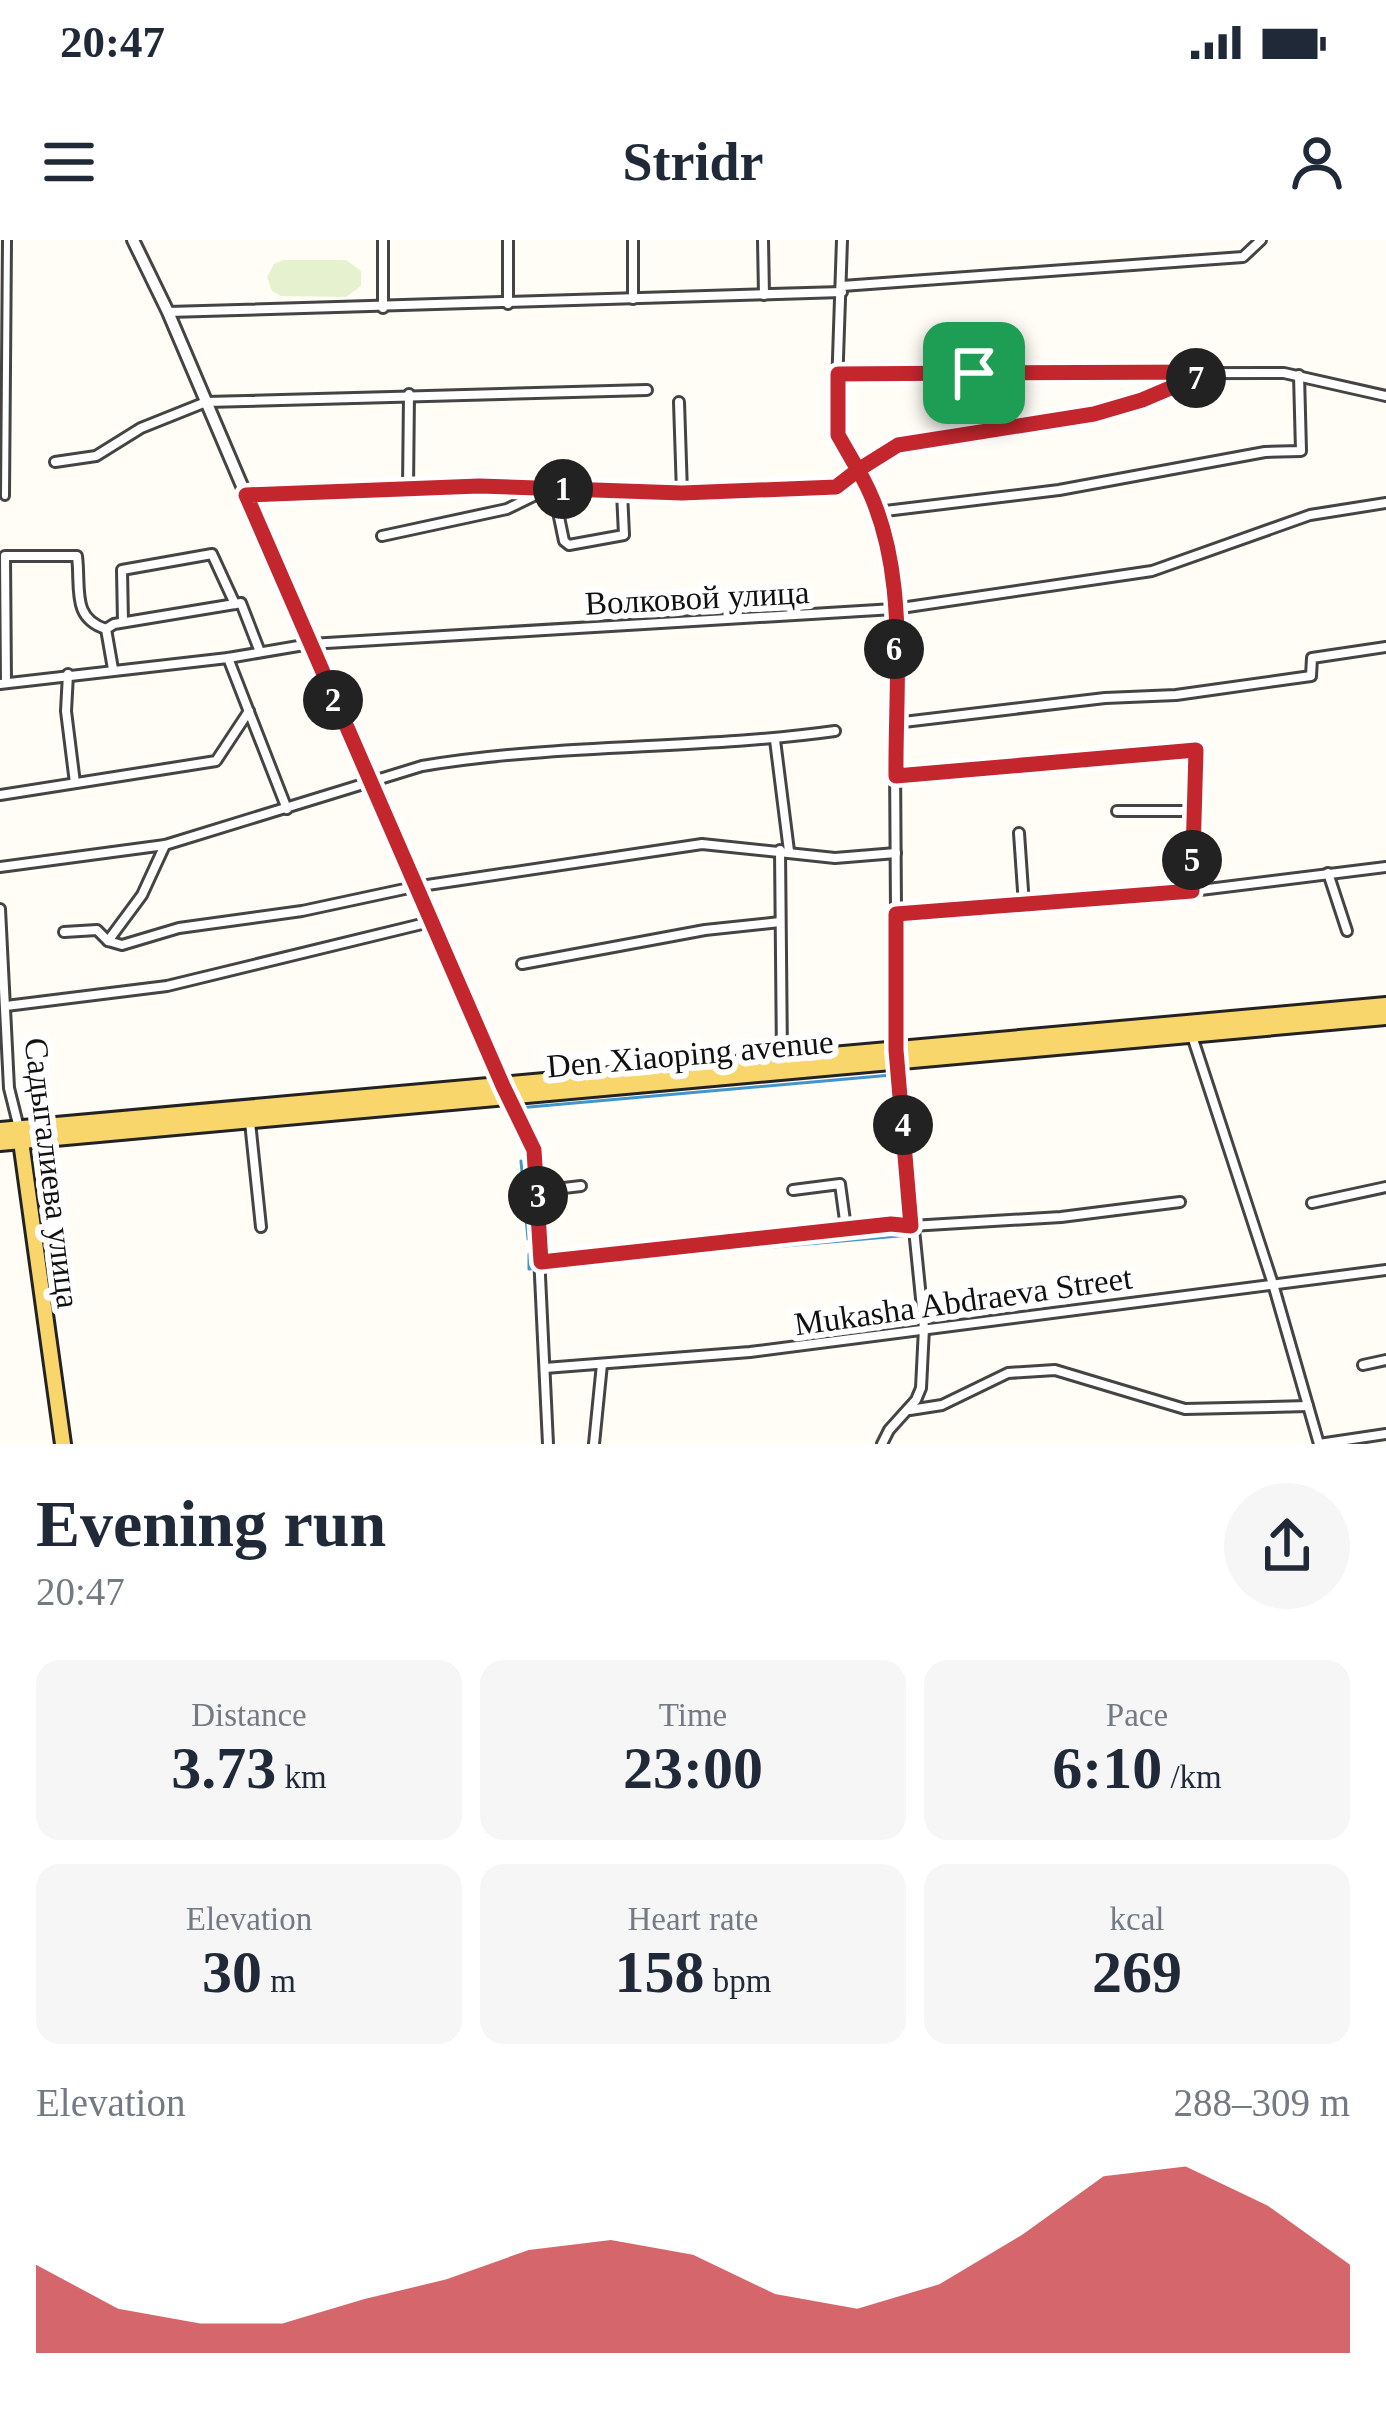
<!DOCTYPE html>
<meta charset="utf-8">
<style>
body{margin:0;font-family:Georgia,serif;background:#f6f6f7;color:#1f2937;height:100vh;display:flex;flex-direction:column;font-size:45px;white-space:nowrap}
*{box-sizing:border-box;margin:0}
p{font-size:39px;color:#747a83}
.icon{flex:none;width:66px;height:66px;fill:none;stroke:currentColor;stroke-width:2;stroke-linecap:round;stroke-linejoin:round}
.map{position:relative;height:1204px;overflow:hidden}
.sheet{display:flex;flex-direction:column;background:#fff;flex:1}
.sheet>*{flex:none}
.pin{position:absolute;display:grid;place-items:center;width:102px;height:102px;color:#fff;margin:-51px;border-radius:24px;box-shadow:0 6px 18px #0006}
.km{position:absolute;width:60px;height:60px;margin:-30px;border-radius:50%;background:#222;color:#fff;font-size:33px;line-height:60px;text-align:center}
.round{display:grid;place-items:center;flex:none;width:126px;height:126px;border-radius:63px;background:#f6f6f7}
.summary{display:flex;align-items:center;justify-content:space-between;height:204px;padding:0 36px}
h1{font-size:66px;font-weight:600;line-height:90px}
.figures{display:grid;grid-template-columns:repeat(3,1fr);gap:18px;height:204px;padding:12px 36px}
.figures div{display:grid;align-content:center;border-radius:24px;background:#f6f6f7;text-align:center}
.figures b{font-size:60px;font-weight:600}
.figures small{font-size:33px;font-weight:400}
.figures p{font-size:33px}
.chart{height:336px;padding:24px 36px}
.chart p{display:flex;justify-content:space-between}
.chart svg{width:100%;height:216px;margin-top:12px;fill:#c4262e;opacity:.7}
.status{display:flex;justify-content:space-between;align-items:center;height:84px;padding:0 60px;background:#fff;direction:ltr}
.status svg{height:33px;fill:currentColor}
header{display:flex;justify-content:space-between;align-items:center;height:156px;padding:0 36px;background:#fff;font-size:54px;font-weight:600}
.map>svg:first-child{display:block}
</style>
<div class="status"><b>20:47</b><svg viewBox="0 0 49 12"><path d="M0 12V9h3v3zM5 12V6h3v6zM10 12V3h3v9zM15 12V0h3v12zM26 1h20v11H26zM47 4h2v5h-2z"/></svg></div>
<header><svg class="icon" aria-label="menu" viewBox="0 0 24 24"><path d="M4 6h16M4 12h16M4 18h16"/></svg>Stridr<svg class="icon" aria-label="person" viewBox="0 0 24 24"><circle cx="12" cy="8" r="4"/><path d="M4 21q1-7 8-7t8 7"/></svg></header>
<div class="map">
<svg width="1386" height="1204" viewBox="0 0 1386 1204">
<rect width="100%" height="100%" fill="#fffdf5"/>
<path fill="#e6f2cf" d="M 283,20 L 346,20 L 361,31 L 361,46 L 346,57 L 281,56 L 272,51 L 267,37 L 274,24 Z"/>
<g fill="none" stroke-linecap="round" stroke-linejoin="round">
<g stroke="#3f96cf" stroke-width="3">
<path d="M 518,868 L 903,834 L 919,994"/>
<path d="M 521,921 L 528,999"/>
<path d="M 529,1014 L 529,1029 L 536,1028"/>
<path d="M 546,1027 L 910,995"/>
</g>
<defs>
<path id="pedestrian" d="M 5,256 L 7,0"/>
<g id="minor">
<path d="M 383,0 L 383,68"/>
<path d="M 508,0 L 508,64"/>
<path d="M 763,0 L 764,55"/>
<path d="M 842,0 L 836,177 L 846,213 L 869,247 L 877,272 L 890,320 L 894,369 L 897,821 L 924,1088 L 921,1148 L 916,1160 L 889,1190 L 882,1204"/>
<path d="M 842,46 L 1243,17 L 1261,0"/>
<path d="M 633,59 L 633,0"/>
<path d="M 168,72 L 842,52"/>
<path d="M 838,134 L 1284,133 L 1386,156"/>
<path d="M 679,162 L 682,253"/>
<path d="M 55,222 L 96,216 L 141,188 L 206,162 L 647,150"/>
<path d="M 408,248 L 409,154"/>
<path d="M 553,248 L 564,301 L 569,305 L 624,295 L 622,252"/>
<path d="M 246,255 L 479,246 L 682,253 L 836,247 L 899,205 L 1094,174 L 1141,160 L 1208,132"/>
<path d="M 877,272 L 1059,250 L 1265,212 L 1301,211 L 1299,135"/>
<path d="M 382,296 L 507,269 L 546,250"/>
<path d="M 123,382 L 122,330 L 212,314 L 235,364"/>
<path d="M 228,418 L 287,569"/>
<path d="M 113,429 L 106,389 L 114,384 L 241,363 L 260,412"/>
<path d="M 68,434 L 66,471 L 75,543"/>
<path d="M 6,443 L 5,316 L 77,316 C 81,348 71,378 106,389"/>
<path d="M 0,444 L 228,418 L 310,404 L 894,369 L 1152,331 L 1310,275 L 1386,263"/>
<path d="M 895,483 L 1105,458 L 1176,455 L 1311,436 L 1312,418 L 1386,407"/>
<path d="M 775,500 L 789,611"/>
<path d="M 896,536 L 1196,510 L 1192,651"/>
<path d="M 0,555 L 216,521 L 249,471"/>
<path d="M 1117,571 L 1193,571"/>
<path d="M 1019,593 L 1024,665"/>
<path d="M 780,610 L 782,819"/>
<path d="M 0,627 L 165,605 L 422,526 C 559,503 698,510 835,491"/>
<path d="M 1328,633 L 1347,691"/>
<path d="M 0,669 L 9,848 L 19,888"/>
<path d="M 896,674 L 1192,651 L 1386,627"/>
<path d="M 64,692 L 97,690 L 108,701 L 122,705 L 179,688 L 302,671 L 414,647 L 702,604 L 835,618 L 896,613"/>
<path d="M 108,701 L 142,655 L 165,605"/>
<path d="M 522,724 L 705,690 L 780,682"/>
<path d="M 6,766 L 167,746 L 430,682"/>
<path d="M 1192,796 L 1273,1044 L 1319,1204"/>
<path d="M 509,858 L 534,910 L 548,1204"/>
<path d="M 250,882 L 261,987"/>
<path d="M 793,950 L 840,944 L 846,988"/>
<path d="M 538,951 L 581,946"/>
<path d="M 1312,963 L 1386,947"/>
<path d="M 541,1022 L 891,984 L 911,986 L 1061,977 L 1180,962"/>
<path d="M 1363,1125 L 1386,1120"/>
<path d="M 545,1128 L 750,1112 L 1386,1030"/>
<path d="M 910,1170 L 942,1165 L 1008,1133 L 1055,1130 L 1185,1169 L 1308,1166"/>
<path d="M 594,1204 L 602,1124"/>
<path d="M 1319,1204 L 1386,1194"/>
</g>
<path id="tertiary" d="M 133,0 L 168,72 L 368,542 L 504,849"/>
<g id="primary">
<path d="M 0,890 L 1386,765"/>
<path d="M 20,894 L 63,1204"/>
<path d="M 0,903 L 1386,777"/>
</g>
</defs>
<use href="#pedestrian" stroke="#444" stroke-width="12"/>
<use href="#minor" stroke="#444" stroke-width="14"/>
<use href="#tertiary" stroke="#444" stroke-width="16"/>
<use href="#primary" stroke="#222" stroke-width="20"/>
<use href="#pedestrian" stroke="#fff" stroke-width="6"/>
<use href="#minor" stroke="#fff" stroke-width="8"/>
<use href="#tertiary" stroke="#fff" stroke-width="10"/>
<use href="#primary" stroke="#f9d66b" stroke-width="14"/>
</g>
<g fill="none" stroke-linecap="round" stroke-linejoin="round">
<defs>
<path id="route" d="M 974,133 L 838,134 L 838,195 L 858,230 L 836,247 L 682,253 L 479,246 L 246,255 L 503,846 L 534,910 L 541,1022 L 891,984 L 911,986 L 896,810 L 896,674 L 1192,651 L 1196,510 L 896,536 C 895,438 911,318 858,230 L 898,205 L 1094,174 L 1142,160 L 1208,132 L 974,133"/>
</defs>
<use href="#route" stroke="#fff" stroke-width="24"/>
<use href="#route" stroke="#c4262e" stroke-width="15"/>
</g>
<g text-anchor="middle" stroke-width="12" stroke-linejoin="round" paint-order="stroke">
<g font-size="33" fill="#111" stroke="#fff">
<text transform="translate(697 357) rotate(-3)" y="12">Волковой улица</text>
<text transform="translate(690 813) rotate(-5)" y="12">Den Xiaoping avenue</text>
<text transform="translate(53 933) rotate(83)" y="12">Садыгалиева улица</text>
<text transform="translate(963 1060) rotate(-8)" y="12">Mukasha Abdraeva Street</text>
</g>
</g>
</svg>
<div class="pin" style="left:974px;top:133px;background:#1e9e55"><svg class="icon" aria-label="arrive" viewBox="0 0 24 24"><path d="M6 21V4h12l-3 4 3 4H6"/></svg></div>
<b class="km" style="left:563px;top:249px">1</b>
<b class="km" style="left:333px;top:460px">2</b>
<b class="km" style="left:538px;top:956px">3</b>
<b class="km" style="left:903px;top:885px">4</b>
<b class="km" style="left:1192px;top:620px">5</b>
<b class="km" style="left:894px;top:409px">6</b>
<b class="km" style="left:1196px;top:138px">7</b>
</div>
<section class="sheet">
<div class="summary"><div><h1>Evening run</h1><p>20:47</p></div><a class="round"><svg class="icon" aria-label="share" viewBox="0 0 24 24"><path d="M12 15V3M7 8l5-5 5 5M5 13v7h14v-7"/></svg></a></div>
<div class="figures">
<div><p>Distance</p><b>3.73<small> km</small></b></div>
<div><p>Time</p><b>23:00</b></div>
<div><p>Pace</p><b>6:10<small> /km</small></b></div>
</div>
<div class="figures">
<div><p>Elevation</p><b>30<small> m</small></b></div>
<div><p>Heart rate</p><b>158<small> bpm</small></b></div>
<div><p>kcal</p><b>269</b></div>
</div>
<div class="chart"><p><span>Elevation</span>288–309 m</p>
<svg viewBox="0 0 160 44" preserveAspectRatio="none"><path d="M0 44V26L10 35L20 38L30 38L40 33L50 29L60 23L70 21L80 24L90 32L100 35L110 30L120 20L130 8L140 6L150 14L160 26V44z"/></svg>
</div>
</section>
